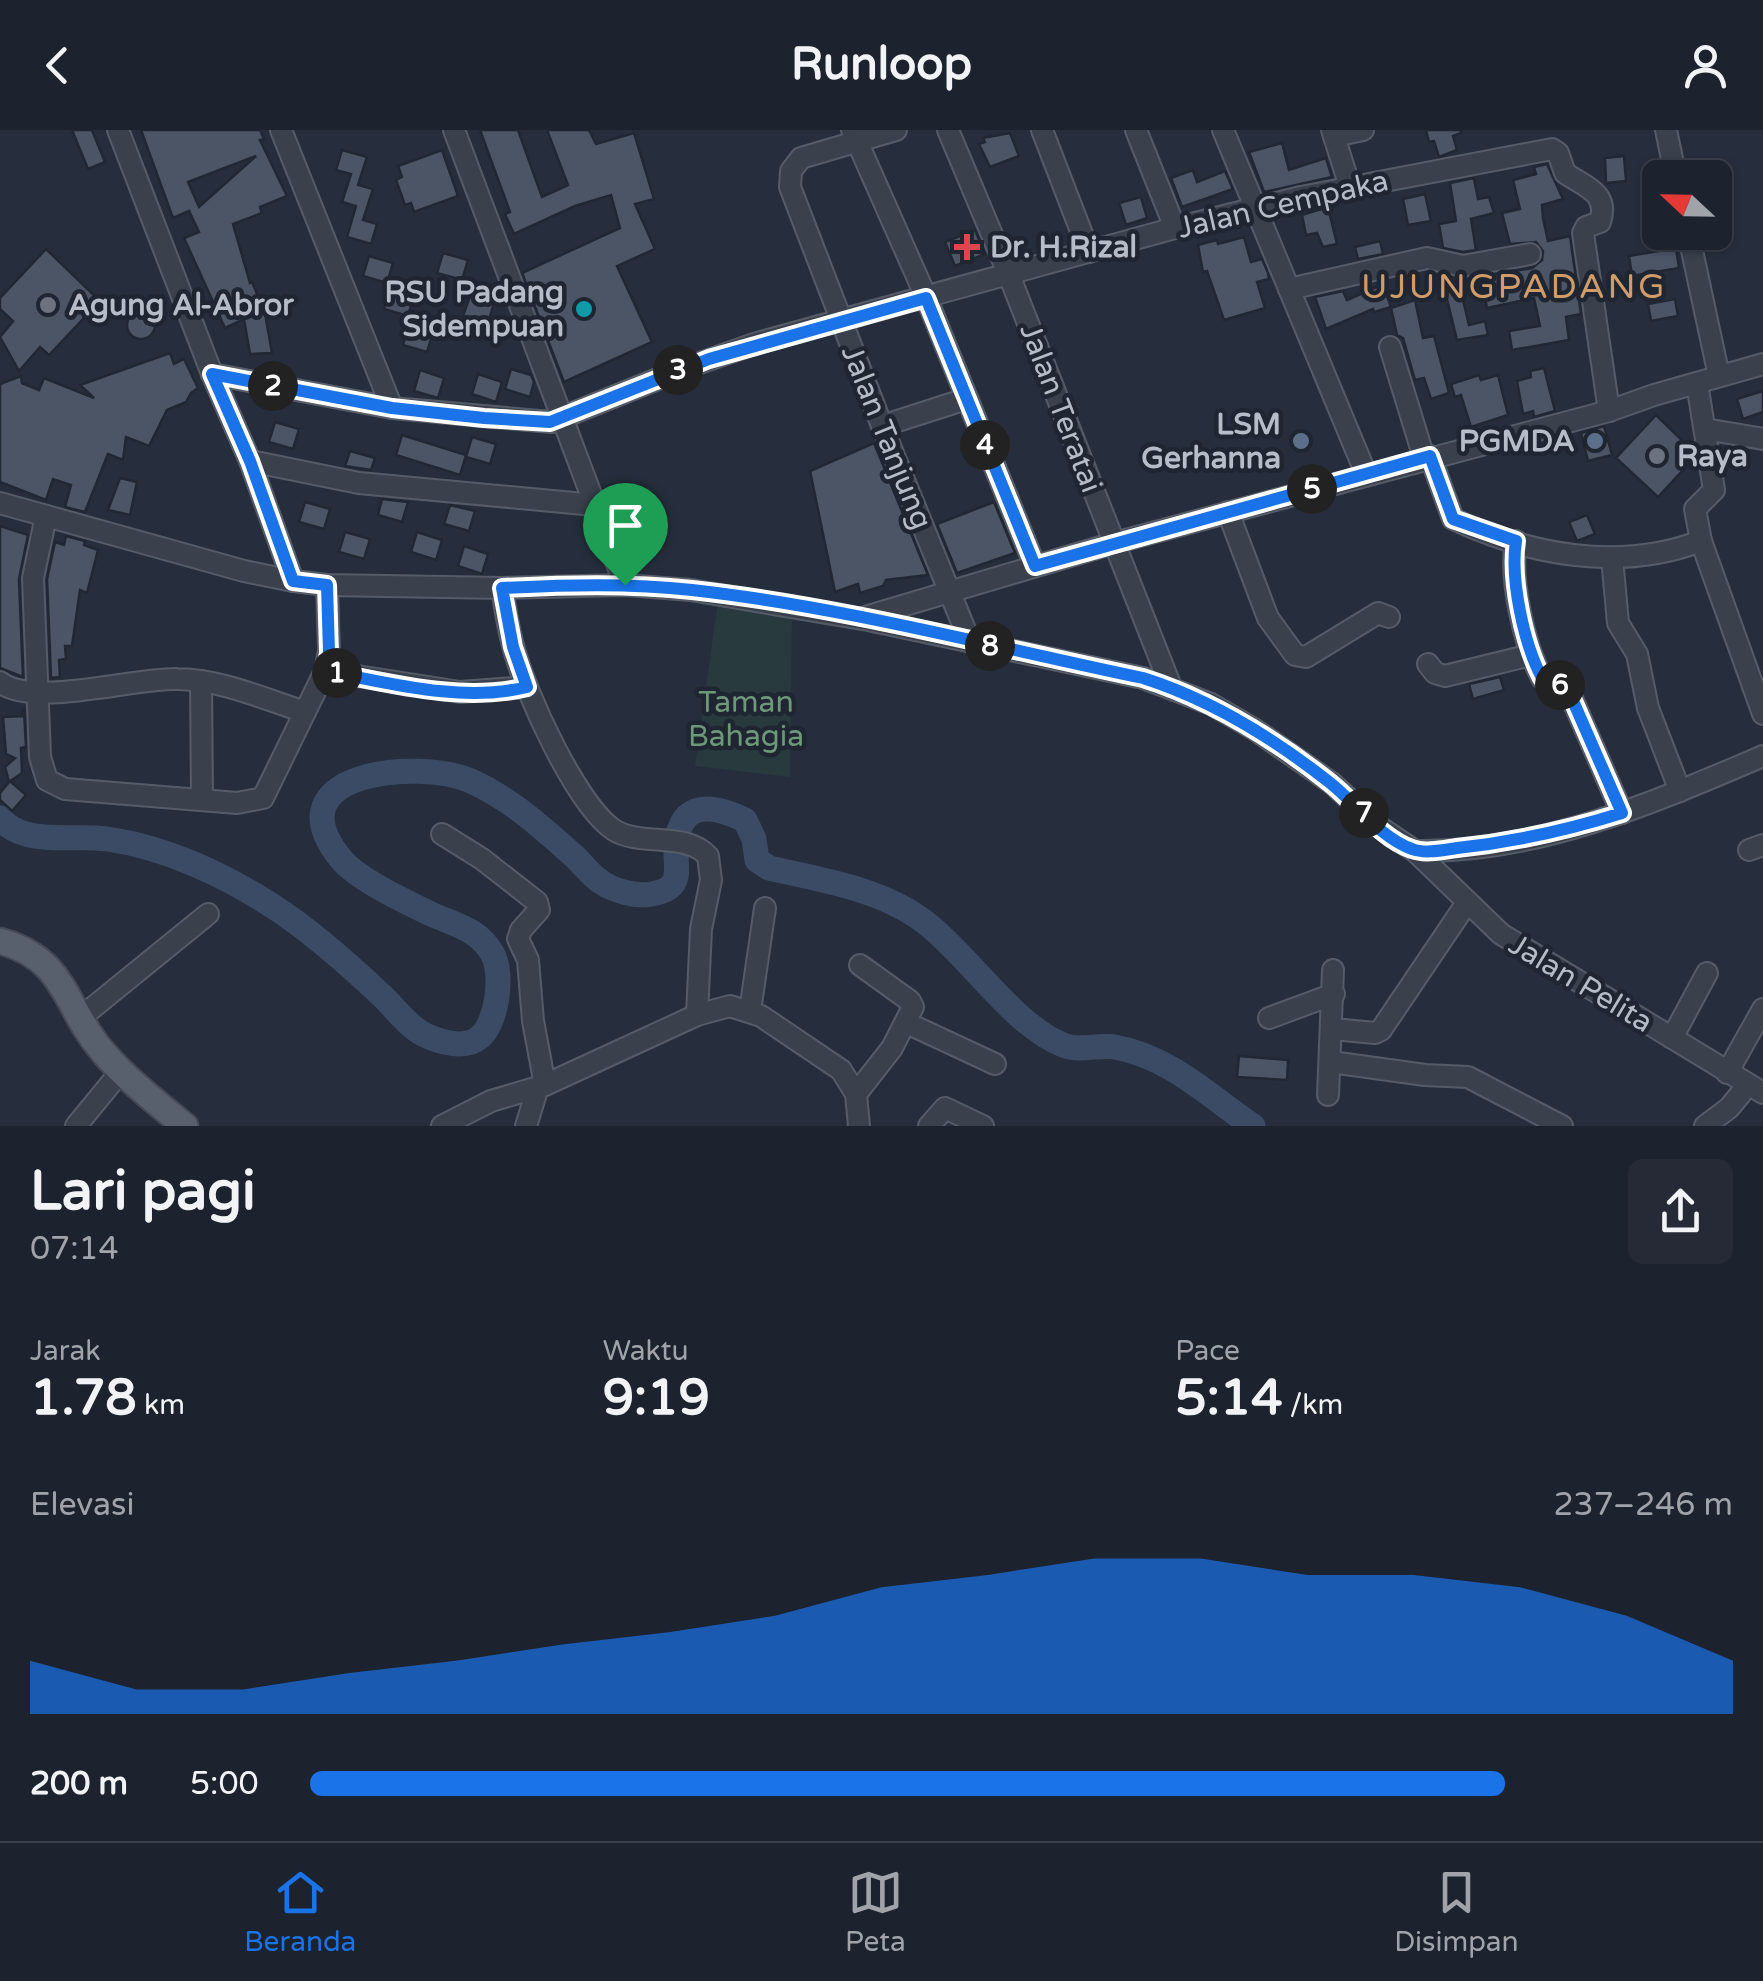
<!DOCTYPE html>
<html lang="id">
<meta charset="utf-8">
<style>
body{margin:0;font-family:"Varela Round",sans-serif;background:#252a36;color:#f1f3f6;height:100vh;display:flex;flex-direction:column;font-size:38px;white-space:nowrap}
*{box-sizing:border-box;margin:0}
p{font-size:32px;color:#a0a4aa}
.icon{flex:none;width:55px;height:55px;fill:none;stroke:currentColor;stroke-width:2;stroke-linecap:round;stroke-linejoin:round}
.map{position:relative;height:996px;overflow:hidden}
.drawer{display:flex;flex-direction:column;background:#1c222e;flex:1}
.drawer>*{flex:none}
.needle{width:65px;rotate:292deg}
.controls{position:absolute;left:1642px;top:30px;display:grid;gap:20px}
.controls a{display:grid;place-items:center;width:90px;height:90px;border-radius:15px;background:#1c222e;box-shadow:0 2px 8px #0004,0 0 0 2px #3a3f4a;font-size:50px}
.pin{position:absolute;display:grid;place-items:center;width:85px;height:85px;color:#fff;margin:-102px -42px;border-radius:50% 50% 50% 0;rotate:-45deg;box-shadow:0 0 10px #0007}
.pin .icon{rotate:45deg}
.km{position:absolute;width:50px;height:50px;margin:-25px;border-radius:50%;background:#222;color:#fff;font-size:28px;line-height:50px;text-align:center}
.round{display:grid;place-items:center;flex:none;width:105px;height:105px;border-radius:15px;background:#252a36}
.headline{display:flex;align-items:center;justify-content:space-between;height:170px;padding:0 30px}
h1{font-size:55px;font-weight:700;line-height:75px}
.metrics{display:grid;grid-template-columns:repeat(3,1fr);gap:15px;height:170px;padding:10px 30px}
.metrics div{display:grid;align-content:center}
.metrics b{font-size:50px;font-weight:700}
.metrics small{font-size:28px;font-weight:400}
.metrics p{font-size:28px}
.chart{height:280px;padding:20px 30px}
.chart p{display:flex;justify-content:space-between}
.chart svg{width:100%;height:180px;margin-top:10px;fill:#1a73e8;opacity:.7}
ul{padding:0 30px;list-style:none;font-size:32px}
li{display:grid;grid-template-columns:160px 120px 1fr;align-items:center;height:75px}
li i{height:25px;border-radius:12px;background:#1a73e8}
header{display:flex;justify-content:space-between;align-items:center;height:130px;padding:0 30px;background:#1c222e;font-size:45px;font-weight:700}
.dock{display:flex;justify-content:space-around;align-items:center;height:140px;border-top:2px solid #3a3f4a;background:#1c222e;font-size:28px;color:#a0a4aa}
.dock a{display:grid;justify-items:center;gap:5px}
.dock .selected{color:#1a73e8}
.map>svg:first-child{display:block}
</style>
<header><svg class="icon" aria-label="back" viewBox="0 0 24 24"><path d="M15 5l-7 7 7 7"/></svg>Runloop<svg class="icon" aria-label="person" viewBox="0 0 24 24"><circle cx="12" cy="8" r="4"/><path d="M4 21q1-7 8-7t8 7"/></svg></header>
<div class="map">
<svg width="1763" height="996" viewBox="0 0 1763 996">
<rect width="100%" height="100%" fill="#262e3d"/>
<path fill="#283a3e" d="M 718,471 L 792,481 L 790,647 L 695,636 Z"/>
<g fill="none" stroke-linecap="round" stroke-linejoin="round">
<path stroke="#3c4b65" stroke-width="25" d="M 0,688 C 23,717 74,704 107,709 C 165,717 225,745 274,777 C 311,801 346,832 379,863 C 393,875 406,895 423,904 C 439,912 465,920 480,907 C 497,893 504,843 492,823 C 477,798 455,795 431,784 C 406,772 357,749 341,729 C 270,642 418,628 471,651 C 511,669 541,697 574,726 C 583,734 591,746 601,752 C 614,761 636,767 652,764 C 658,763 668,760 672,755 C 679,746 676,735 676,725 C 676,673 705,671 745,690 L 754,709 L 757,730 L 769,738 C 822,750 883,759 926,793 C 970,827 1013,895 1063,915 C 1080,922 1098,914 1115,917 C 1170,927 1209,966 1253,996"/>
</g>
<g fill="#4c5566" stroke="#212834" stroke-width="2.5" fill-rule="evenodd">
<path d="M 72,0 L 92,0 L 105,32 L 88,39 Z"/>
<path d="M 141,0 L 260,0 L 264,9 L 260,10 L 287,66 L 260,77 L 262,83 L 233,94 L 250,153 L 252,152 L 265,183 L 272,223 L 250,224 L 244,189 L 225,198 L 184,108 L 199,102 L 189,81 L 173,88 ZM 256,26 L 199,77 L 188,52 Z"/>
<path d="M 480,0 L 518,0 L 542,67 L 568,55 L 547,0 L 589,0 L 596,14 L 634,3 L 654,69 L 635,74 L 655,119 L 617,136 L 652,212 L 564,252 L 522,143 L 620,98 L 611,65 L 575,76 L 514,104 L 505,84 L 510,82 Z"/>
<path d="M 1426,0 L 1461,0 L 1461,3 L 1453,6 L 1457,20 L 1439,27 L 1434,11 L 1429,12 Z"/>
<path d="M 1010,3 L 1019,26 L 990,37 L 979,14 L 985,12 L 983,8 Z"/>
<path d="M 1282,13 L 1289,40 L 1326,28 L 1332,47 L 1264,62 L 1249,22 Z"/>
<path d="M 342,20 L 367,27 L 358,55 L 373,59 L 363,90 L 377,94 L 371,114 L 347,107 L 356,76 L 342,72 L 351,44 L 336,40 Z"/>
<path d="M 442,20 L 458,66 L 414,82 L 411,73 L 405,75 L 396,50 L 402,47 L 398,36 Z"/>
<path d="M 1624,26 L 1626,51 L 1606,53 L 1605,28 Z"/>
<path d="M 1547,34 L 1563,69 L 1542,75 L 1543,88 L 1548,111 L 1570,106 L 1581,184 L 1566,187 L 1569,210 L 1512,220 L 1509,201 L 1540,196 L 1534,168 L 1487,178 L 1481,147 L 1532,138 L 1542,130 L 1543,121 L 1536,112 L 1510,114 L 1502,83 L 1520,79 L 1513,50 L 1536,44 L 1534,37 Z"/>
<path d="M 1193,40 L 1197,52 L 1225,41 L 1233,59 L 1182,77 L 1171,48 Z"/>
<path d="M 1474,48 L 1478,69 L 1489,67 L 1494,83 L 1471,89 L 1476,120 L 1463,122 L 1443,118 L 1439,94 L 1456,91 L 1450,53 Z"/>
<path d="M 1425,64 L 1431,91 L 1408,95 L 1403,69 Z"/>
<path d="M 1141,67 L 1147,88 L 1126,95 L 1119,73 Z"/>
<path d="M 1328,77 L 1337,114 L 1323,117 L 1317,103 L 1306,105 L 1302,85 Z"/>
<path d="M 975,100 L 985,124 L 955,136 L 945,112 Z"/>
<path d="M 1244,107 L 1251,132 L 1262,129 L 1268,143 L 1269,149 L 1257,152 L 1265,178 L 1224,190 L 1207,141 L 1203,142 L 1198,115 L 1217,110 L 1218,114 Z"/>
<path d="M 1380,111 L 1383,124 L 1358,129 L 1355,117 Z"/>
<path d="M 1676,118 L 1679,138 L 1632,146 L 1629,126 Z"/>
<path d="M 46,119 L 100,171 L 49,225 L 40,217 L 19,241 L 0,207 L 13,191 L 0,179 L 0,168 Z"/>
<path d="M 443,123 L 468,130 L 462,150 L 437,143 Z"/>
<path d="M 369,126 L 393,133 L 387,153 L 363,146 Z"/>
<path d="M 1441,145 L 1458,149 L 1469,195 L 1485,191 L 1488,205 L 1457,210 Z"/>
<path d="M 1383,154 L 1391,177 L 1374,182 L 1373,179 L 1326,199 L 1315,167 L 1343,161 L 1347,170 Z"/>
<path d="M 390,159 L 414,167 L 408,186 L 384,179 Z"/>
<path d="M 470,166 L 494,173 L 488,193 L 463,186 Z"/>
<path d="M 1675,169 L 1678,186 L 1651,191 L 1648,174 Z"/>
<path d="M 1415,170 L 1423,208 L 1434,206 L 1449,263 L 1431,269 L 1424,248 L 1415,250 L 1403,208 L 1397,205 L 1391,178 Z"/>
<circle cx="141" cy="195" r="14"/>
<path d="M 409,195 L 433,202 L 427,222 L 403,215 Z"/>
<path d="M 170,223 L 174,234 L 184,229 L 198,258 L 191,263 L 186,272 L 167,280 L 149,316 L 126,307 L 123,330 L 108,324 L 85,382 L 65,377 L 71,355 L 53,349 L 46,370 L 0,352 L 0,254 L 21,246 L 22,253 L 39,260 L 44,248 L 94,268 L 80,255 Z"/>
<path d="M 1544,238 L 1555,281 L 1534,287 L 1533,281 L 1523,284 L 1517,251 L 1531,247 L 1530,241 Z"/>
<path d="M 511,239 L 531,245 L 534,252 L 530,267 L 505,259 Z"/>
<path d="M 420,240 L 444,248 L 438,268 L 414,261 Z"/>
<path d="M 478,244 L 502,252 L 496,272 L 472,264 Z"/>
<path d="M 1479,245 L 1481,250 L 1498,245 L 1508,285 L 1471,297 L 1461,265 L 1455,267 L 1451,254 Z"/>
<path d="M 1763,261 L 1763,282 L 1743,289 L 1737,269 Z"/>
<path d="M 1656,285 L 1694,322 L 1695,327 L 1658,367 L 1616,328 Z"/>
<path d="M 275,292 L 299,299 L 293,319 L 269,312 Z"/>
<path d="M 1604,296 L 1612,325 L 1588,331 L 1581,303 Z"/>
<path d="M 402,305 L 466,325 L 460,345 L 396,325 Z"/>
<path d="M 472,307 L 496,314 L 490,334 L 466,327 Z"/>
<path d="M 874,313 L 928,445 L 886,450 L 883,456 L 860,463 L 858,454 L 835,462 L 810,341 Z"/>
<path d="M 350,321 L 375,328 L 371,340 L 345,336 Z"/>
<path d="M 120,348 L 137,352 L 130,385 L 108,380 Z"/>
<path d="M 382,369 L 408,372 L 402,392 L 378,385 Z"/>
<path d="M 305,372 L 330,379 L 324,399 L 299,392 Z"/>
<path d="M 994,372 L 1015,423 L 957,443 L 937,394 Z"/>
<path d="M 450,375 L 475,381 L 469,401 L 444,394 Z"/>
<path d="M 1587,385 L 1595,404 L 1577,411 L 1569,392 Z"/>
<path d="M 0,396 L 28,405 L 19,449 L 23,547 L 0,538 Z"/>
<path d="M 345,402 L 370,409 L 364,429 L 339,422 Z"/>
<path d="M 417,402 L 442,410 L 436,430 L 411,422 Z"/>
<path d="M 66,406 L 85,411 L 84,415 L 98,420 L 87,463 L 80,460 L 72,516 L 65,516 L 66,529 L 59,530 L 60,547 L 51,548 L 47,449 L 55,412 L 64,415 Z"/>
<path d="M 464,416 L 488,424 L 482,444 L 458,436 Z"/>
<path d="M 1500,547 L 1504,560 L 1473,569 L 1469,554 Z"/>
<path d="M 22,580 L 24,580 L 26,617 L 21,618 L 22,643 L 9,652 L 5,637 L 15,628 L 6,624 L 3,587 L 23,586 Z"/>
<path d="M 10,651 L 26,665 L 12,681 L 0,670 L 0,663 Z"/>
<path d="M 1239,926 L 1288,930 L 1287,950 L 1237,947 Z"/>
</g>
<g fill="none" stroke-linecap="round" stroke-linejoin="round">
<defs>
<g id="minor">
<path d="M 118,0 L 212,244 L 250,331 L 293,451"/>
<path d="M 281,0 L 392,278"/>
<path d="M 454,0 L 625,455"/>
<path d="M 852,0 L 926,167 L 1035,436"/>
<path d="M 896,0 L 801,28 L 791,41 L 790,57 L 882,296 L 970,512"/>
<path d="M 948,0 L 1009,145 L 1171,557"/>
<path d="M 1042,0 L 1089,122"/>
<path d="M 1136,0 L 1175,98"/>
<path d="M 1223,0 L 1366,344"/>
<path d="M 1332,0 L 1350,57"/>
<path d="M 1666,0 L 1676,48"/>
<path d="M 1334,6 L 1363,0"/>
<path d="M 1688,102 L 1719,246"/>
<path d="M 1289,159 L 1427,128 L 1463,136 L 1530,124"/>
<path d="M 1390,217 L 1424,328"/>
<path d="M 212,244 L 392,278 L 551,292 L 680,240 L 754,214 L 1175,98 L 1301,67 L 1552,19 L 1558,23 L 1565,43 C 1583,56 1610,62 1600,92 L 1586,97 L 1583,103 L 1609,281"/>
<path d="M 1697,253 L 1714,360 L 1695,379 L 1701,411"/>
<path d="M 882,296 L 966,269"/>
<path d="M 1705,299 L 1763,309"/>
<path d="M 1430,326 L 1453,389 C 1530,425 1619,442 1701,411 L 1763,584"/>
<path d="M 250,331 L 359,353 L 595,375"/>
<path d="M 0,373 L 244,441 L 293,451 L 327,455 L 502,458 L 625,455 L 691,460 L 868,490 L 1143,548 L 1211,574 L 1254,599 L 1333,654 L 1378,696 L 1415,721 L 1501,804 L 1763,963"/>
<path d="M 1228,382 L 1268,488 L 1295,525 L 1306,527 L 1378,483 L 1389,487"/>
<path d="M 46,386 L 33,448 L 40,627 L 47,650 L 65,659 L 237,673 L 263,668 L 325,541 L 329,521 L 327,455"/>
<path d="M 1516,411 C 1509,448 1524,515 1542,548 L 1560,554 L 1570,564 L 1622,683"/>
<path d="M 1612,428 L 1618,493 L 1637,524 L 1648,578 L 1680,661"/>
<path d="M 502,458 C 505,478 508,499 514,519 C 525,562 577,676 614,700 C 641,717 685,701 708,726 L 711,750 L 701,799 L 697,885"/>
<path d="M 865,487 L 1114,413 L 1609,281 L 1654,265 L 1763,234"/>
<path d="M 1428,534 L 1435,543 L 1445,546 L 1531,525"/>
<path d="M 325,541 L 460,562 L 527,557"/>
<path d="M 201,551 L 202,669"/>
<path d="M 0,552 C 33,578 132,548 177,549 C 220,549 264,569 305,582"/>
<path d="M 442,704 L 482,729 L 537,772 L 539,780 L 521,800 L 518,809 L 528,830 L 533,891 L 545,955"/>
<path d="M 1749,720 L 1763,715"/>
<path d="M 1415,721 C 1538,723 1653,673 1763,626"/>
<path d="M 750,881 L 765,778"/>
<path d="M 80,888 L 208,784"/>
<path d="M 1269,888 L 1334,864"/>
<path d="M 907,893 L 995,934"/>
<path d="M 1333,899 L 1375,903 L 1381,900 L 1466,774"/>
<path d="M 1672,908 L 1707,843"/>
<path d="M 1331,932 L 1425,945 L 1468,947 L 1562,996"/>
<path d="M 1727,943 L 1763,879"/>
<path d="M 856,964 L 892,918 L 913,877 L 910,871 L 860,835"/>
<path d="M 1328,965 L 1333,840"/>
<path d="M 76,996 L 121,941"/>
<path d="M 442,996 L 491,971 L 545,955 L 697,885 L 730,876 L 761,886 L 841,940 L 856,964 L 859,996"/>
<path d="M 526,996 L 538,957"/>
<path d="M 929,996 L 945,978 L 983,996"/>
<path d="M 1705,996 L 1729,978 L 1748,955"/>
</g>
<path id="major" d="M 0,811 C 68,830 63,876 103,922 C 127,950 157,973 185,996"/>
</defs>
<use href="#minor" stroke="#555c68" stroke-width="24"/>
<use href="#major" stroke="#434a56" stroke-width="29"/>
<use href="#minor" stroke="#3a414d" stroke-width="20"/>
<use href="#major" stroke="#585f6d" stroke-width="25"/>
</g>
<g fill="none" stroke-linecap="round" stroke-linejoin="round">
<defs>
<path id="route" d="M 926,168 L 1035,436 L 1430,326 L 1453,389 L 1516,411 C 1510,450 1524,514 1542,548 L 1560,554 L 1570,564 L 1622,683 C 1568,700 1514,712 1457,718 C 1443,720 1425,724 1412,719 C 1380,708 1355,672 1329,652 C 1272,607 1212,570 1143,548 C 994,517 844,477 692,460 C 629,453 565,455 502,458 L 513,517 L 527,557 C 462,573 390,553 326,541 L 329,522 L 327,455 L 293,451 L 250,331 L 212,244 L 392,278 L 484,288 L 550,292 L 709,229 Z"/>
</defs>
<use href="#route" stroke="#fff" stroke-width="20"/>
<use href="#route" stroke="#1a73e8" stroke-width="12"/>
</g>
<path fill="#e0444e" stroke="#1f2632" stroke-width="4" d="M962 102h10v10h10v10h-10v10h-10v-10h-10v-10h10z"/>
<g fill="#6b7280" stroke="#1f2632" stroke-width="4">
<circle cx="48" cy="175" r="10"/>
<circle cx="1657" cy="326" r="10"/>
</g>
<circle fill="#0f9aa8" stroke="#1f2632" stroke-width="4" cx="584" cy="179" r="10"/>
<g fill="#5c6f8a" stroke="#1f2632" stroke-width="4">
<circle cx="1301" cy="311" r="10"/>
<circle cx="1595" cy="311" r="10"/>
</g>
<g text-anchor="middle" stroke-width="9" stroke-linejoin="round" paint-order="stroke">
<g font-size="30" fill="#b6bcc8" stroke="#1f2632">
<text transform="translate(1283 74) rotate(-13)" y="10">Jalan Cempaka</text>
<text transform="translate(1061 278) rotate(69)" y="10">Jalan Teratai</text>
<text transform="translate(887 307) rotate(68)" y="10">Jalan Tanjung</text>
<text transform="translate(1581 853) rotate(31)" y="10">Jalan Pelita</text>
</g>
<g font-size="30" font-weight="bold" fill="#b6bcc8" stroke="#1f2632" text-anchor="start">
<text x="990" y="127">Dr. H.Rizal</text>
<text x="564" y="172" text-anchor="end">RSU Padang<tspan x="564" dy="34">Sidempuan</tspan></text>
<text x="68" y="185">Agung Al-Abror</text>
<text x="1281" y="304" text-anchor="end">LSM<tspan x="1281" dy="34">Gerhanna</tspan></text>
<text x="1575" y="321" text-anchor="end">PGMDA</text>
<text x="1677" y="336">Raya</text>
</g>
<g font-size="30" fill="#6e987a" stroke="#1f2632">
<text x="746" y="582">Taman<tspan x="746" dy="34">Bahagia</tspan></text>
</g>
<g font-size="35" letter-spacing="2.5" fill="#cf9c6a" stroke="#1f2632">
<text x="1514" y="168">UJUNGPADANG</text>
</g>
</g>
</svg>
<div class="controls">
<a><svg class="needle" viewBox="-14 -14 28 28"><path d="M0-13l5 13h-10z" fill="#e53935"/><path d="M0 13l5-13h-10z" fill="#a0a4aa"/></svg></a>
</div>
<div class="pin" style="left:625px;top:455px;background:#1e9e55"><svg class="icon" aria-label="arrive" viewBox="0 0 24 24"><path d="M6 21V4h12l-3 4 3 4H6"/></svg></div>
<b class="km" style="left:337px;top:543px">1</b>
<b class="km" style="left:273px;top:256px">2</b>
<b class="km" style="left:678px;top:240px">3</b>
<b class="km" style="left:985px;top:315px">4</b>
<b class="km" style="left:1312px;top:359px">5</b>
<b class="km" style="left:1560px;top:555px">6</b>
<b class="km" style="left:1364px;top:683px">7</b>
<b class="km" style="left:990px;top:516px">8</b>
</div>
<section class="drawer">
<div class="headline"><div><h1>Lari pagi</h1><p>07:14</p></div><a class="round"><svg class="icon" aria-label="share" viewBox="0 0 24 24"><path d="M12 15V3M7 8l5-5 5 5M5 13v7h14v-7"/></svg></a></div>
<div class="metrics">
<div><p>Jarak</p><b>1.78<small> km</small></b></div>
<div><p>Waktu</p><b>9:19</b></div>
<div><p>Pace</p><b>5:14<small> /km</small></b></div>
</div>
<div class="chart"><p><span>Elevasi</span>237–246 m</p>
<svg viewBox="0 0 160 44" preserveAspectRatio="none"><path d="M0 44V31L10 38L20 38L30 34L40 31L50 27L60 24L70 20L80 13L90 10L100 6L110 6L120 10L130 10L140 13L150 20L160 31V44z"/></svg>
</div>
<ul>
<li><b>200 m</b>5:00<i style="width:84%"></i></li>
</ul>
</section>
<nav class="dock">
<a class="selected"><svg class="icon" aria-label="home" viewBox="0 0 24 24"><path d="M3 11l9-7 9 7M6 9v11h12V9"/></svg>Beranda</a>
<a><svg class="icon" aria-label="map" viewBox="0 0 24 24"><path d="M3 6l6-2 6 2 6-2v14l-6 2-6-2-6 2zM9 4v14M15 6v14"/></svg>Peta</a>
<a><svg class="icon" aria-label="saved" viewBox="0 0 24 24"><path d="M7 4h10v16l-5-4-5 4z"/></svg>Disimpan</a>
</nav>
